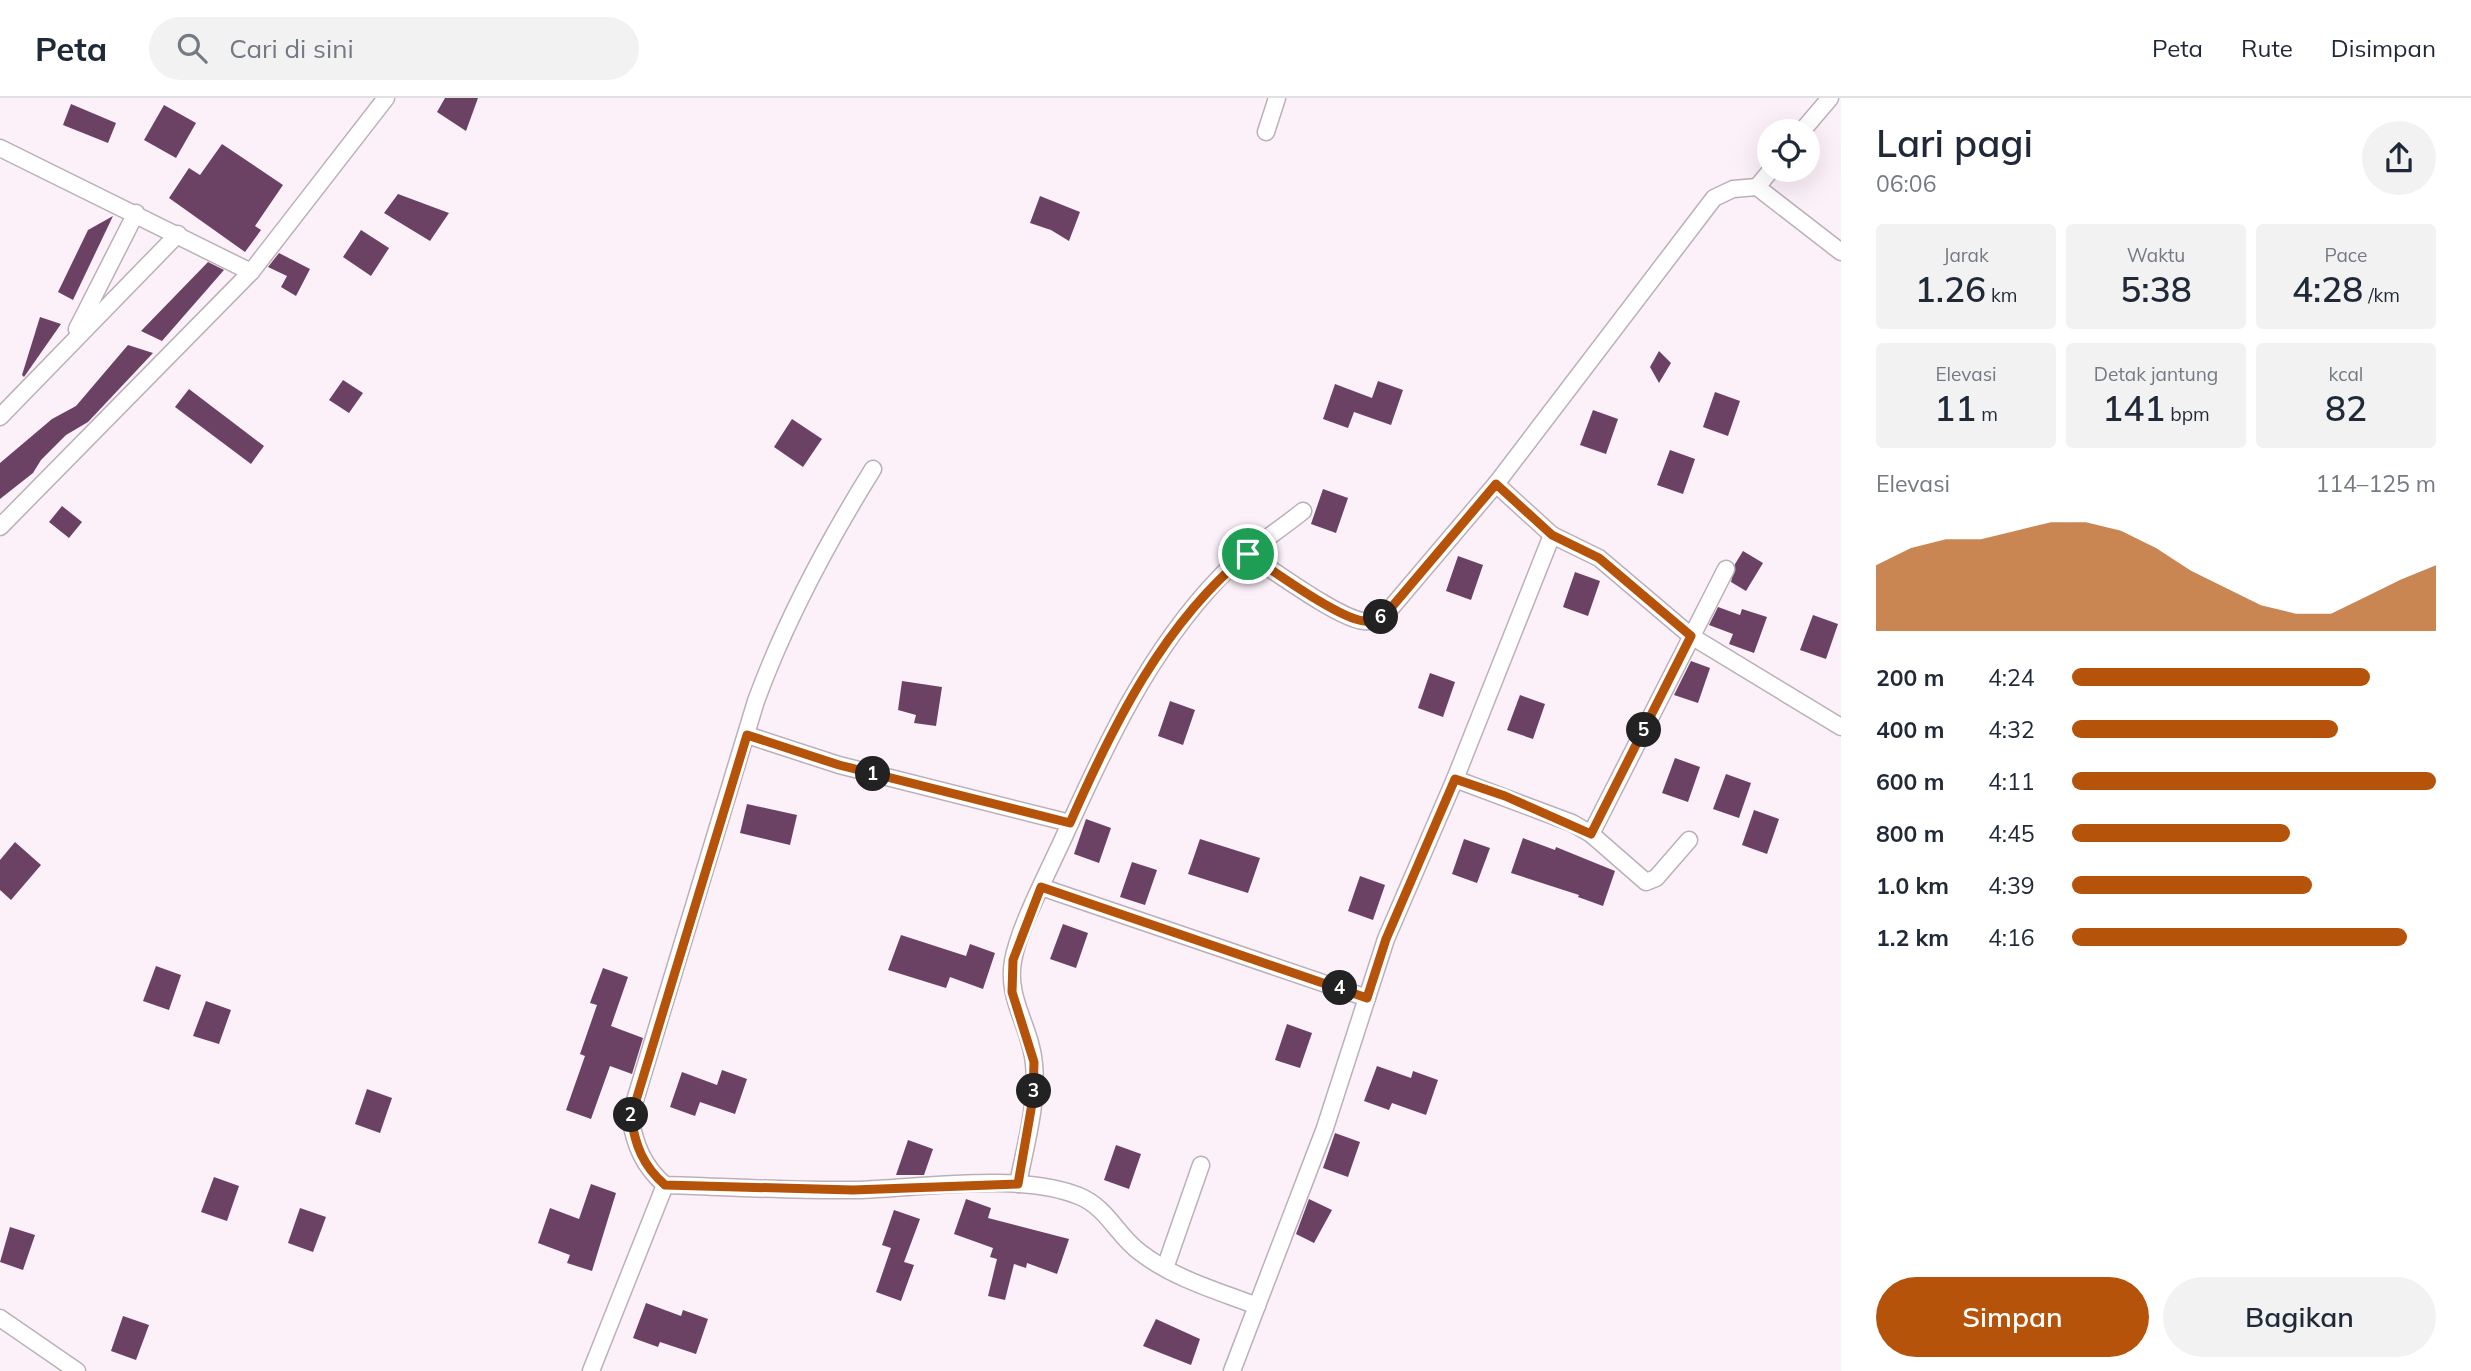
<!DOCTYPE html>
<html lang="id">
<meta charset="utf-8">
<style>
body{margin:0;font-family:Mulish,sans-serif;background:#f2f2f3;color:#1f2937;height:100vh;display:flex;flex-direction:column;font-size:26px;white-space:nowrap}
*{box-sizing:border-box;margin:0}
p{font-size:23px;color:#747a83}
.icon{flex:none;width:38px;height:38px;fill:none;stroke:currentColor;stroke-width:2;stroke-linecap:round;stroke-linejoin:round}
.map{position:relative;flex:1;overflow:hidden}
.sheet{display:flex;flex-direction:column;background:#fff;width:630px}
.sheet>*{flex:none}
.buttons{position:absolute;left:1757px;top:21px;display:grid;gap:14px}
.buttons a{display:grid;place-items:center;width:63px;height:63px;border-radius:50%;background:#fff;box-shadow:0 7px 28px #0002;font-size:35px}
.pin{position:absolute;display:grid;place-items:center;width:60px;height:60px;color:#fff;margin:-30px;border:4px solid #fff;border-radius:50%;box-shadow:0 2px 7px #0007}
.km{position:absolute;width:35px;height:35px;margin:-18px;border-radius:50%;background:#222;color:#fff;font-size:19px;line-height:35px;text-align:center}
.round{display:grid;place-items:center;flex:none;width:74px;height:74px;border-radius:37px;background:#f2f2f3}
.head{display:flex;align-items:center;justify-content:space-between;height:119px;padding:0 35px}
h1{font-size:38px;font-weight:600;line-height:52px}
.figures{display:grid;grid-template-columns:repeat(3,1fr);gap:10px;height:119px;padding:7px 35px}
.figures div{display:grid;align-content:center;border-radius:7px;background:#f2f2f3;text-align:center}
.figures b{font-size:35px;font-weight:600}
.figures small{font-size:19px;font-weight:400}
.figures p{font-size:19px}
.chart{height:196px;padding:14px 35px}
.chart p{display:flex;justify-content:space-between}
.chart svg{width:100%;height:126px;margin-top:7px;fill:#b45309;opacity:.7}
.button{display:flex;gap:14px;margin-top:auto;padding:14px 35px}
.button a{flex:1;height:80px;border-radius:42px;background:#b45309;color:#fff;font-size:28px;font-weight:600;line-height:80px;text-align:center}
.button a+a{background:#f2f2f3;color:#1f2937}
ul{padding:0 35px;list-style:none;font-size:23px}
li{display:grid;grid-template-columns:112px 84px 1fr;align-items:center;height:52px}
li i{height:18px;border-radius:9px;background:#b45309}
header{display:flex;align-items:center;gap:42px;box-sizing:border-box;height:98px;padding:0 35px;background:#fff;border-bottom:2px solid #e0e1e3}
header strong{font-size:33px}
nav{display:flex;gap:38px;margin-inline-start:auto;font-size:24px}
.search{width:490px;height:63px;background:#f2f2f3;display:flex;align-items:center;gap:18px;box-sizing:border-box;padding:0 24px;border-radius:38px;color:#747a83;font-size:26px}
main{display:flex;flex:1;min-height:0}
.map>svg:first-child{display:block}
</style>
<header>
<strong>Peta</strong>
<div class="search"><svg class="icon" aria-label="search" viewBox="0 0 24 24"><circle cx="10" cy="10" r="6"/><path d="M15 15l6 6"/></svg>Cari di sini</div>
<nav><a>Peta</a><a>Rute</a><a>Disimpan</a></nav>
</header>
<main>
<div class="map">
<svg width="1841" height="1273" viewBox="0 0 1841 1273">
<rect width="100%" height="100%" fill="#fcf1f9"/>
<g fill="#6b4264">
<path d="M 445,0 L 478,0 L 466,33 L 437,14 Z"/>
<path d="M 71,6 L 116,25 L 108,45 L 63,27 Z"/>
<path d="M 164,7 L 196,25 L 176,60 L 144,42 Z"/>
<path d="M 222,46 L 283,87 L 255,128 L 261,132 L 245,154 L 169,100 L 189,70 L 200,77 Z"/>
<path d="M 398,96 L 449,115 L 430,143 L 384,115 Z"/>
<path d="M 1040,98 L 1080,114 L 1069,143 L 1051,132 L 1030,125 Z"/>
<path d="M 113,118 L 73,202 L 58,194 L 88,132 Z"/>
<path d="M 361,132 L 389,150 L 371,178 L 343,159 Z"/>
<path d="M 279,155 L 310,171 L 296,198 L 281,189 L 287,178 L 268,169 Z"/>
<path d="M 208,164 L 224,172 L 162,243 L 141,233 Z"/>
<path d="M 40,219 L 61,226 L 24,279 L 22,277 Z"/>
<path d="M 128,247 L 153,255 L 88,324 L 66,337 L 41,362 L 33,375 L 0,401 L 0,365 L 52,321 L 76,308 Z"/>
<path d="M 1659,253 L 1671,265 L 1659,285 L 1650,269 Z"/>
<path d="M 343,282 L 363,295 L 349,315 L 329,302 Z"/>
<path d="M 1378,283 L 1403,292 L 1391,327 L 1354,314 L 1348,330 L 1323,321 L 1335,286 L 1372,300 Z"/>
<path d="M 189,291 L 264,348 L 251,366 L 175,309 Z"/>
<path d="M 1715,294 L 1740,303 L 1728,338 L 1703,329 Z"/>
<path d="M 1593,312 L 1618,321 L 1606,356 L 1580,347 Z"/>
<path d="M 792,321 L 822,341 L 803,369 L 774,349 Z"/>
<path d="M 1670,352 L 1695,361 L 1683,396 L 1657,387 Z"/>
<path d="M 1323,391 L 1348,400 L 1336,435 L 1311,426 Z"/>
<path d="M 62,408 L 82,424 L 69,440 L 49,424 Z"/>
<path d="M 1743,453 L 1763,465 L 1746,493 L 1731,484 L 1735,466 Z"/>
<path d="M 1458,458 L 1483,467 L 1471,502 L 1446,493 Z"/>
<path d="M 1575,474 L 1600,483 L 1588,518 L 1563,509 Z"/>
<path d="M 1718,509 L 1740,517 L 1742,511 L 1767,519 L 1754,555 L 1729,546 L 1733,536 L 1709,527 Z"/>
<path d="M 1813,517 L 1838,526 L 1826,561 L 1800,552 Z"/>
<path d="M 1691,563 L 1710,570 L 1698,605 L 1674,597 Z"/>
<path d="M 1430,575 L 1455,584 L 1443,619 L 1418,610 Z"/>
<path d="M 902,583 L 942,589 L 936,628 L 914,625 L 916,617 L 898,612 Z"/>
<path d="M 1520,597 L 1545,606 L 1533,641 L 1507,632 Z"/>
<path d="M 1170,603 L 1195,612 L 1183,647 L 1158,638 Z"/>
<path d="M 1675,660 L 1700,669 L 1688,704 L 1662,695 Z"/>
<path d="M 1726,676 L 1751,685 L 1739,720 L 1713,711 Z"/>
<path d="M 747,706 L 797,717 L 790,747 L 740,735 Z"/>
<path d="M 1754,712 L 1779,721 L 1767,756 L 1742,747 Z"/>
<path d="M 1086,721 L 1111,730 L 1099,765 L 1074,756 Z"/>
<path d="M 1523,740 L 1555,752 L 1556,749 L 1615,773 L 1603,808 L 1578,799 L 1579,797 L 1511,775 Z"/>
<path d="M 1200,741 L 1260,760 L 1248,795 L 1188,776 Z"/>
<path d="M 1464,741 L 1490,750 L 1477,785 L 1452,776 Z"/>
<path d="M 15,744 L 41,767 L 11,802 L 0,792 L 0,762 Z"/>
<path d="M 1132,764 L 1157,772 L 1145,807 L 1120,799 Z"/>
<path d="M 1360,778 L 1385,787 L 1373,822 L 1348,813 Z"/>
<path d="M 1063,826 L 1088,835 L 1076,870 L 1050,861 Z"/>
<path d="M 901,837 L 966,858 L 970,846 L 995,855 L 983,891 L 950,879 L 946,890 L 888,872 Z"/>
<path d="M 156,868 L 181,877 L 169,912 L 143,903 Z"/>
<path d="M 603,870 L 628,879 L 611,928 L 643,940 L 632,976 L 610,968 L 591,1021 L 566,1012 L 585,958 L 580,956 L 597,907 L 590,905 Z"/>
<path d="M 206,903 L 231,912 L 219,946 L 193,938 Z"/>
<path d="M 1287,926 L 1312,935 L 1300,970 L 1275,962 Z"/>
<path d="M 1377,968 L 1411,980 L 1413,973 L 1438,982 L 1426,1017 L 1392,1005 L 1389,1012 L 1364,1003 Z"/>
<path d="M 722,972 L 747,981 L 735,1016 L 700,1004 L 695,1018 L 670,1009 L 682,974 L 717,987 Z"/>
<path d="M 367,991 L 392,1000 L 380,1035 L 355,1026 Z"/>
<path d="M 1335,1035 L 1360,1044 L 1348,1079 L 1323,1070 Z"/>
<path d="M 908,1042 L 933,1051 L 924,1077 L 896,1077 Z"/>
<path d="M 1116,1047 L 1141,1056 L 1129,1091 L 1104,1082 Z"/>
<path d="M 214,1079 L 239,1088 L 227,1123 L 201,1114 Z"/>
<path d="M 591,1086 L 616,1095 L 592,1173 L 567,1165 L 570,1157 L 538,1145 L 550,1110 L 579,1121 Z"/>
<path d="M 966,1101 L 991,1110 L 988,1120 L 1069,1141 L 1057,1176 L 1027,1165 L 1026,1170 L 1014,1166 L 1005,1202 L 988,1198 L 997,1161 L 990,1159 L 993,1150 L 954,1136 Z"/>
<path d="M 1309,1101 L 1332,1112 L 1314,1145 L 1296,1136 Z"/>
<path d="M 300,1110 L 326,1119 L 313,1154 L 288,1145 Z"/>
<path d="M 894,1112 L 920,1121 L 904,1164 L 914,1167 L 901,1203 L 876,1194 L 891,1150 L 882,1147 Z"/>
<path d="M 10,1129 L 35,1137 L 23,1172 L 0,1164 Z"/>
<path d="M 646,1205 L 681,1218 L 683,1212 L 708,1221 L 696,1256 L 660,1244 L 658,1249 L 633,1240 Z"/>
<path d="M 123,1218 L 149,1227 L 136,1262 L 111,1253 Z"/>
<path d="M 1156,1221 L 1200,1241 L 1191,1267 L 1143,1248 Z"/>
</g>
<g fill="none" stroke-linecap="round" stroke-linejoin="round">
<defs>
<g id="minor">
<path d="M 1802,33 L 1830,0"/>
<path d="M 1266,34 L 1277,0"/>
<path d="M 0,50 L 251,174"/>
<path d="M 1757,89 L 1771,72"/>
<path d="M 77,231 L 136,115"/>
<path d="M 0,319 L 178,136"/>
<path d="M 873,371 C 827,445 786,521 756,603 L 630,1019 C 635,1047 643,1068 665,1087 C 729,1089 793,1093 857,1092 C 921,1090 1021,1074 1079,1098 C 1108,1110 1117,1138 1141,1155 C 1175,1181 1218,1193 1257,1208"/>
<path d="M 1496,386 L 1552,437"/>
<path d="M 0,429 L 251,174 L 386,0"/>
<path d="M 1248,456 C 1272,471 1339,521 1364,523 C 1372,524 1378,521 1385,517 L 1496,386 L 1714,100 L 1733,91 L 1757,89 L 1841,154"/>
<path d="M 747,637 L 839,667 L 1070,725"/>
<path d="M 1455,681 L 1572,725 L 1591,736 L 1646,784 L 1656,780 L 1689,742"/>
<path d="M 1591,736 L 1726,471"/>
<path d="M 1041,789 L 1367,900"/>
<path d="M 1018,1086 C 1025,1048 1038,1005 1034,966 C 1031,929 1006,901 1013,863 C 1019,829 1048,774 1063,741 C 1105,648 1148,554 1220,479 C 1244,454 1276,435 1303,413"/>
<path d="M 1165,1170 L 1201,1067"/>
<path d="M 0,1220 L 77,1273"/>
<path d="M 591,1273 L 665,1087"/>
<path d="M 1232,1273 L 1325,1030 L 1386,841 L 1455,681 L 1552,437 L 1599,460 L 1691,538 L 1841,629"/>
</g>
</defs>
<use href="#minor" stroke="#bbb0b9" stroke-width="19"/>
<use href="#minor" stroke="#fff" stroke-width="16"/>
</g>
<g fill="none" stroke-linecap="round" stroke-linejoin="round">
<defs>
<path id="route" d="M 1496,386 L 1552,437 L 1599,460 L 1691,538 L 1591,736 L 1505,698 L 1455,681 L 1386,841 L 1367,900 L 1041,789 L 1013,862 L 1012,894 L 1034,964 L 1033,1000 L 1018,1086 L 853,1092 L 665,1087 C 643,1068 635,1047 631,1019 L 747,637 L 839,667 L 1070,725 C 1113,627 1164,524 1248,456 C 1272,472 1339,521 1364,523 C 1372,524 1378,521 1385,517 Z"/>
</defs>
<use href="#route" stroke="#fff" stroke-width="14"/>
<use href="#route" stroke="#b45309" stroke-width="9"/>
</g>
</svg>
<div class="buttons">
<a><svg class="icon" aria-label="locate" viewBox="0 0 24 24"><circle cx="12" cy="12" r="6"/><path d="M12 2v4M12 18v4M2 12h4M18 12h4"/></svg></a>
</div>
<div class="pin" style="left:1248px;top:456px;background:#1e9e55"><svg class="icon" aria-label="arrive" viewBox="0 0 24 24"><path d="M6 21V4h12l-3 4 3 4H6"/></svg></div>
<b class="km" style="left:873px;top:676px">1</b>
<b class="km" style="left:631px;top:1017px">2</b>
<b class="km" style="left:1034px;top:993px">3</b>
<b class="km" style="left:1340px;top:890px">4</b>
<b class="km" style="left:1644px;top:632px">5</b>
<b class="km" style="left:1381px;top:519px">6</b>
</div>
<section class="sheet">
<div class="head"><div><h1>Lari pagi</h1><p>06:06</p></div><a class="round"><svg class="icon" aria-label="share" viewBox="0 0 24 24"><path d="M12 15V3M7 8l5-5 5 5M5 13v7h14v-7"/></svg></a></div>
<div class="figures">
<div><p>Jarak</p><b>1.26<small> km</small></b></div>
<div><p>Waktu</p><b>5:38</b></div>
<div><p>Pace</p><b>4:28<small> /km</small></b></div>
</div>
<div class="figures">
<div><p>Elevasi</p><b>11<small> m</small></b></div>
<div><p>Detak jantung</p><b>141<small> bpm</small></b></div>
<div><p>kcal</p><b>82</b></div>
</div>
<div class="chart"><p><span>Elevasi</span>114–125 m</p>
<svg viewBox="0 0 160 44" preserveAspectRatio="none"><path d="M0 44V21L10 15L20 12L30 12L40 9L50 6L60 6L70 9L80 15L90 23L100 29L110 35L120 38L130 38L140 32L150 26L160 21V44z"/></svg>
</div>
<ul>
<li><b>200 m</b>4:24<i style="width:82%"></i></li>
<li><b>400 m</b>4:32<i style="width:73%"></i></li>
<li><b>600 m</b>4:11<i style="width:100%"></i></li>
<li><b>800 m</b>4:45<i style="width:60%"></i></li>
<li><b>1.0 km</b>4:39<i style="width:66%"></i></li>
<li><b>1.2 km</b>4:16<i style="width:92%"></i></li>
</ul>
<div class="button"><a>Simpan</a><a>Bagikan</a></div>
</section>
</main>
